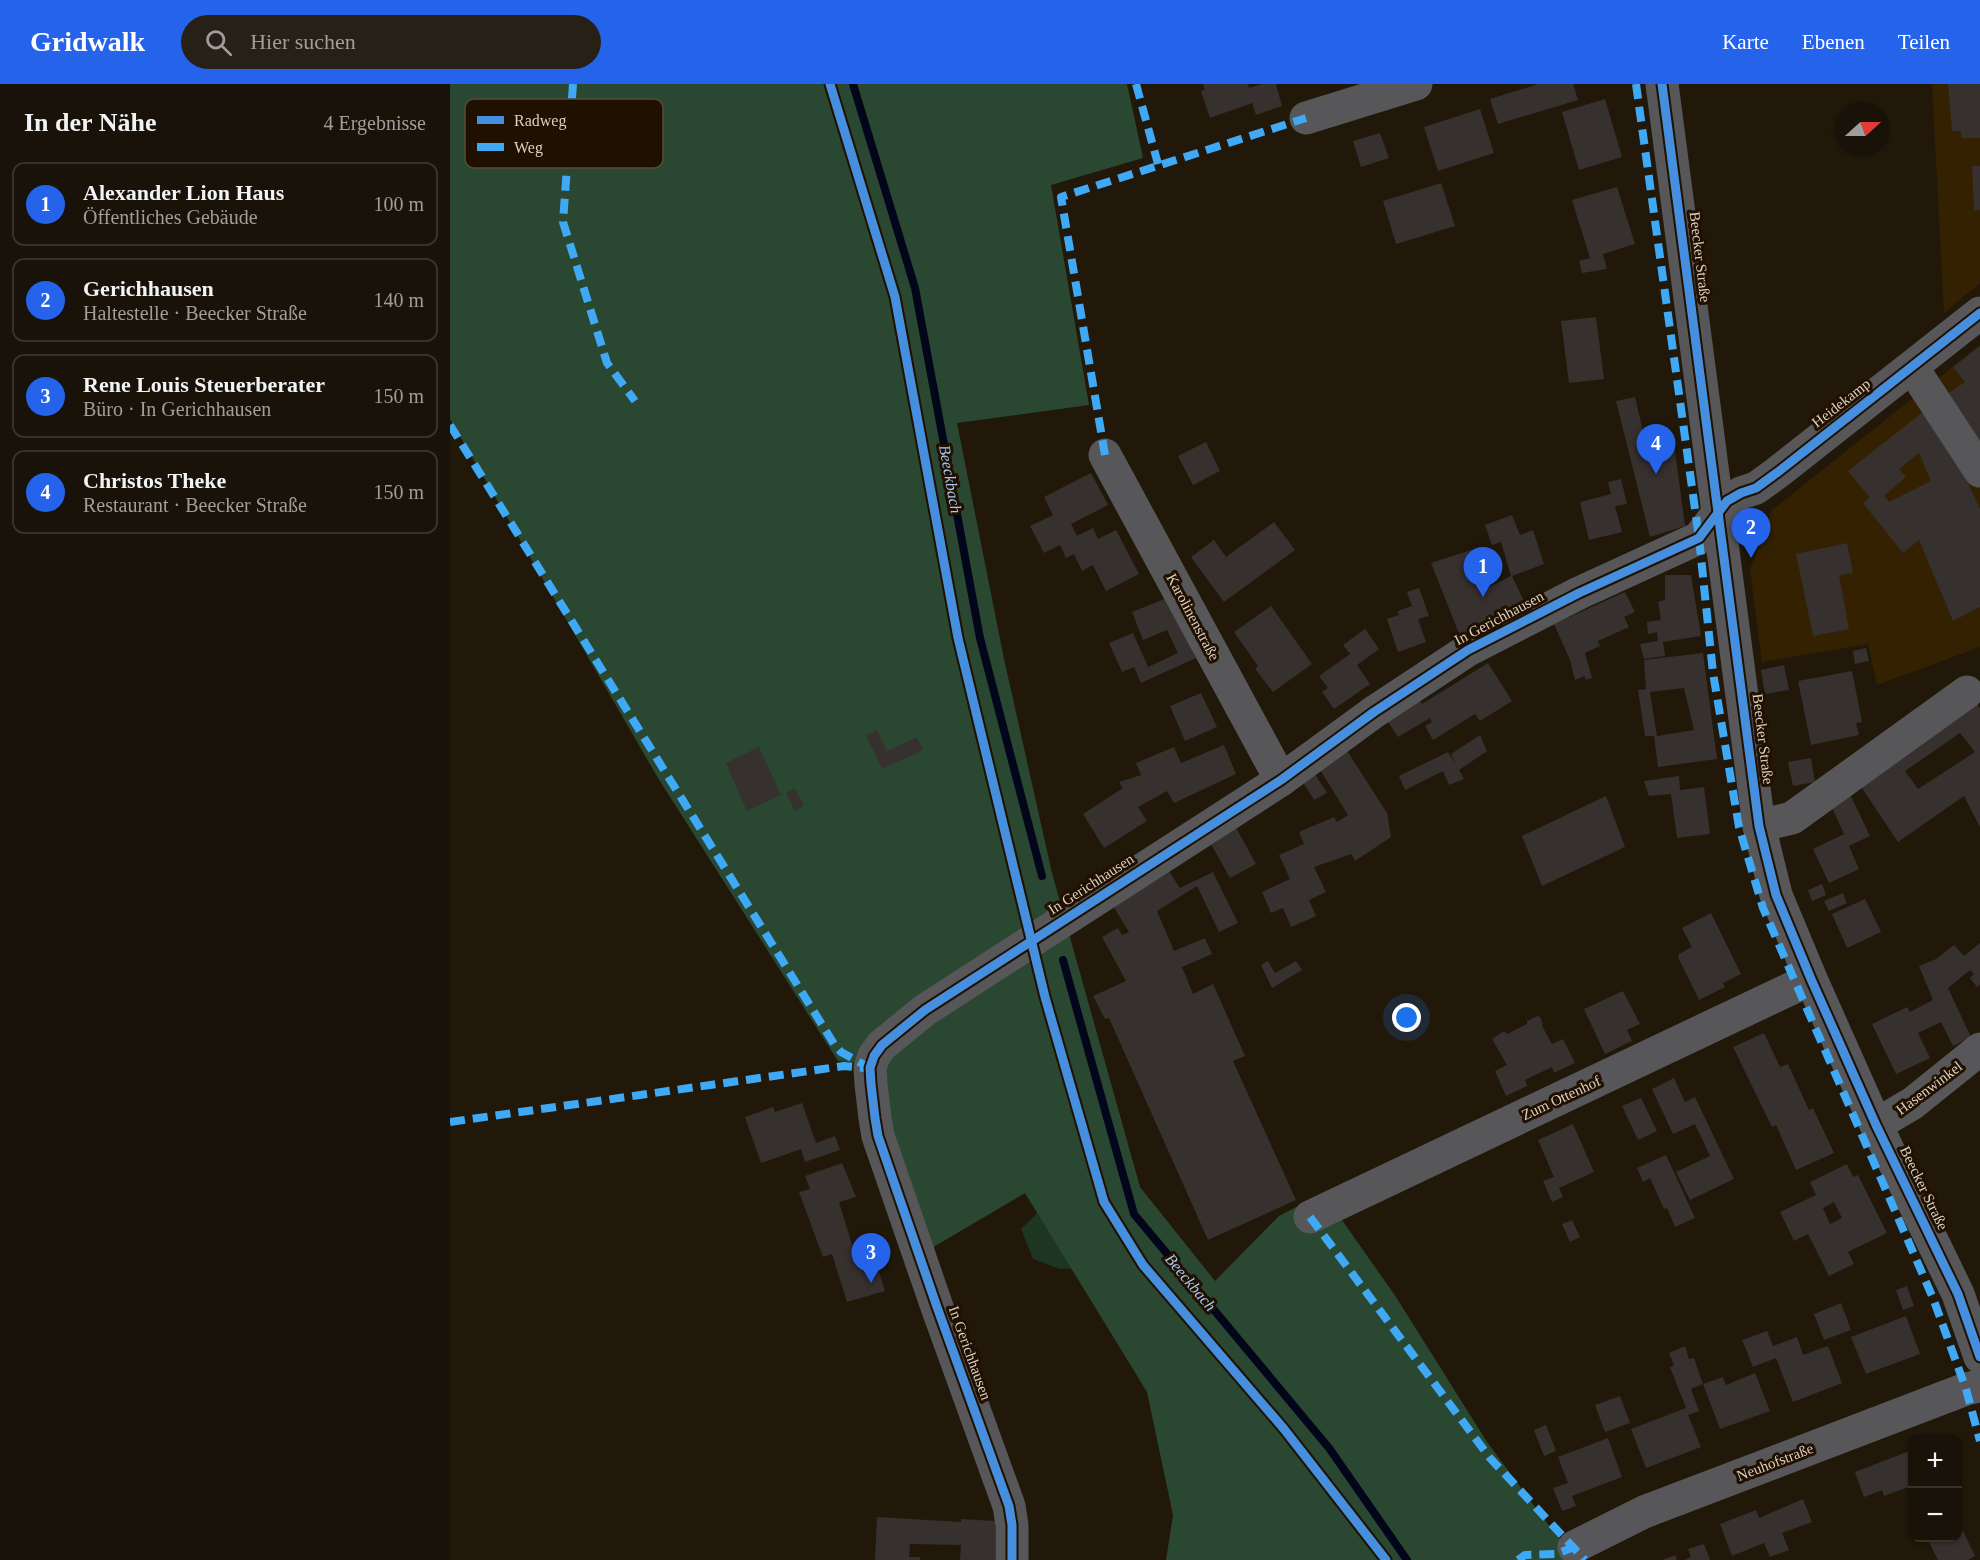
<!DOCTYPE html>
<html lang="de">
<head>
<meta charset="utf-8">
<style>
	body { margin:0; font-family:"Times New Roman",serif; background:#262016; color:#f1f3f6 }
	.controls { position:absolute; right:18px; bottom:18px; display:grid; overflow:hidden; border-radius:12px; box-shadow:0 2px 4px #0004 }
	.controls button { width:54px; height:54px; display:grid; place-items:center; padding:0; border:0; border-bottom:2px solid #373229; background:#191208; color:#f1f3f6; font:30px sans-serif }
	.compass { position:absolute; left:1386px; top:18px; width:54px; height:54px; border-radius:50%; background:#191208; box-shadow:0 2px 4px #0004; rotate:69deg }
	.you { position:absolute; left:957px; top:934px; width:21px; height:21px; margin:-15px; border:4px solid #fff; border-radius:50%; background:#1a73e8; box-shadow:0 0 0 9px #1a73e833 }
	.badge { display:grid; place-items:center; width:39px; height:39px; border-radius:50%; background:#2563eb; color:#fff; font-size:20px; font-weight:700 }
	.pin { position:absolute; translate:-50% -50px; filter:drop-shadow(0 2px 3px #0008) }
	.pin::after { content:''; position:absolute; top:32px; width:21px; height:18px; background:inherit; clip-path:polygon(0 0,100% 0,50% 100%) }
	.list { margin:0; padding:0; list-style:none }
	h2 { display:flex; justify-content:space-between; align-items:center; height:78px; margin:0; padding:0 24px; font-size:26px }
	h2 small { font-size:20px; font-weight:400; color:#9f9e9c }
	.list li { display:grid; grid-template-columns:39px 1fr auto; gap:18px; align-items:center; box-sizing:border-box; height:84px; margin:0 12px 12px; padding:0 12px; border:2px solid #373229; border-radius:12px }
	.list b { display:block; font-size:22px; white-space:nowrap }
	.list p { margin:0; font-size:20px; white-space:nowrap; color:#9f9e9c }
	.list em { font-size:20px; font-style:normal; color:#9f9e9c }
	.icon { flex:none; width:33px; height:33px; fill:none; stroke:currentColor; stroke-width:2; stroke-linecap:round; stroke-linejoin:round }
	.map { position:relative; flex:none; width:1530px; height:1476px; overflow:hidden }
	header { display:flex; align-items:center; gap:36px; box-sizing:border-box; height:84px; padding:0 30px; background:#2563eb; color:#fff }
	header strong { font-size:28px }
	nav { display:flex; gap:33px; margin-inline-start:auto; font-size:21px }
	.search { width:420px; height:54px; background:#262016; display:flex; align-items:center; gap:15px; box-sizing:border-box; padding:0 21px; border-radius:33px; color:#9f9e9c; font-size:22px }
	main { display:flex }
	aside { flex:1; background:#191208 }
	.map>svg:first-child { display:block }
</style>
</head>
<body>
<header>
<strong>Gridwalk</strong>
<div class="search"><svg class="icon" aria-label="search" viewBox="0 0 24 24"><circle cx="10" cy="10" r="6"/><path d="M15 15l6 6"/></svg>Hier suchen</div>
<nav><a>Karte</a><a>Ebenen</a><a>Teilen</a></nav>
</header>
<main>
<aside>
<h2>In der Nähe<small>4 Ergebnisse</small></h2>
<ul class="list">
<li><span class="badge">1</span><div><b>Alexander Lion Haus</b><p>Öffentliches Gebäude</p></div><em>100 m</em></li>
<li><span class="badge">2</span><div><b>Gerichhausen</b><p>Haltestelle · Beecker Straße</p></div><em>140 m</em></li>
<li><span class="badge">3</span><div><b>Rene Louis Steuerberater</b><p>Büro · In Gerichhausen</p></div><em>150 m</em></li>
<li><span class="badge">4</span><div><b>Christos Theke</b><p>Restaurant · Beecker Straße</p></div><em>150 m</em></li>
</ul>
</aside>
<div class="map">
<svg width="1530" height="1476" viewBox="0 0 1530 1476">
	<rect width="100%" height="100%" fill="#21180a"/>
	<g fill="#342101">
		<path d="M1482,0H1530V199L1494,229Z"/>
		<path d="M1530,261V563L1427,601L1418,560L1312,578L1300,485L1322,426Z"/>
	</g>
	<path fill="#1d3521" d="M602,1115L630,1184L610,1185L583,1175L571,1145Z"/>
	<path fill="#2a4831" d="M0,0H677L693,74L601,101L639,321L507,339L554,575L602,789L690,1103L765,1197L829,1132L873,1109L946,1213L1037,1358L1100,1443L1128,1476H716L723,1431L697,1308L575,1109L480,1165L433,1035L434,982L388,977L377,960L208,694L0,335Z"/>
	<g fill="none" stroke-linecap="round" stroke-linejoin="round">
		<g stroke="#03061a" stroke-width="8">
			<path d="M403,0L465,204L530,554L592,792"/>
			<path d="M613,876L684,1130L879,1364L957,1476"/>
		</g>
	</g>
	<g fill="#36302f" fill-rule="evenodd">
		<path d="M753,0H798L799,4L812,0H826L832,22L806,31L802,19L760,34L751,7L755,6Z"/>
		<path d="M1088,0H1123L1128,16L1048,40L1040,15Z"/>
		<path d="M1498,0H1530V54H1511V47H1502Z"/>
		<path d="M1155,15L1172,73L1129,86L1112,28Z"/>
		<path d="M1030,25L1044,69L988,87L974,43Z"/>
		<path d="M930,49L939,74L911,83L903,57Z"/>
		<path d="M1522,82H1530V126L1524,127Z"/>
		<path d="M991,99L1005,142L946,160L933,117Z"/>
		<path d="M1167,103L1185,160L1153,170L1157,185L1132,189L1129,177L1140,174L1122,116Z"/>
		<path d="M1146,233L1154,295L1119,299L1111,237Z"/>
		<path d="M1530,262V368L1494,312L1515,298L1503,283Z"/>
		<path d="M1185,313L1195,356L1223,352L1235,442L1200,453L1166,317Z"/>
		<path d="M1482,321L1530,425V523L1503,537L1469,456L1453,469L1413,419L1420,414L1398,387ZM1469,369L1481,397L1439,418L1434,412L1456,393L1449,385Z"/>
		<path d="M756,358L770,387L743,401L728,372Z"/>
		<path d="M641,389L658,421L621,440L627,452L643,444L648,455L666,446L689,490L656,507L643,481L632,487L624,470L616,474L610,461L594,469L580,442L603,431L594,413Z"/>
		<path d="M1171,395L1177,420L1165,422L1172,448L1139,456L1130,418L1161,410L1158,398Z"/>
		<path d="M1062,431L1070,451L1083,446L1094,480L1062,492L1076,521L1010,552L981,479L1021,466L1037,504L1061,492L1051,458L1042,461L1035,441Z"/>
		<path d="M824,438L845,466L774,518L741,473L764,456L776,473Z"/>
		<path d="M1397,459L1403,489L1389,491L1399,545L1363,552L1346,470Z"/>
		<path d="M1215,491H1241L1251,552L1213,558L1215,572L1194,575L1190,560L1208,557L1207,548L1198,550L1197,538L1211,536L1208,518L1215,516Z"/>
		<path d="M969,504L979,532L968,535L976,558L948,568L937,535L949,531L948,527L962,522L957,508Z"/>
		<path d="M1175,508L1185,528L1174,533L1179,543L1148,557L1150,562L1135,569L1142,594L1136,596L1134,592L1125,596L1120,576L1104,540Z"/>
		<path d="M717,514L746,574L691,599L684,583L672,588L659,559L683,549L698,583L728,569L717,546L693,556L682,528Z"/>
		<path d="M821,522L862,580L823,608L805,585L808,582L784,548Z"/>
		<path d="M915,545L929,565L907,581L920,600L884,625L872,608L878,604L869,592L900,570L893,561Z"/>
		<path d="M1416,564L1419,577L1405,580L1403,567Z"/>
		<path d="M1253,569L1267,675L1208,683L1204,652H1195L1188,606L1196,605L1194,576ZM1234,604L1244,646L1207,652L1200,608Z"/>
		<path d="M1038,579L1062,617L1030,637L1025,630L983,656L975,642L982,638L980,634L948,653L934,632L967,612L972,620Z"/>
		<path d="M1334,581L1339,606L1315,610L1311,586Z"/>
		<path d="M1402,587L1412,638L1406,639L1409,651L1361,661L1348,597Z"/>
		<path d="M751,609L767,643L735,657L720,622Z"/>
		<path d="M1523,615L1530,624V743L1514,712L1448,758L1408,698ZM1510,649L1525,668L1468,705L1455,687Z"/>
		<path d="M427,646L437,667L467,653L473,666L432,685L416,651Z"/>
		<path d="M1030,651L1037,667L1009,686L1014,695L999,701L993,687L955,706L949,692L998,668L1006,680L1001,670Z"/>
		<path d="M774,661L786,690L724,719L717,707L688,723L697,737L654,764L633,730L673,704L669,698L691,691L686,679L724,663L731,679Z"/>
		<path d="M309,663L331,711L297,727L276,679Z"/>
		<path d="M896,665L937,729L941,753L905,777L901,770L864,783L876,808L859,816L866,832L841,843L833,824L821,829L812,808L840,795L829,771L854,760L849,748L884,733L887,738L898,731L869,684Z"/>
		<path d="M1361,674L1365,698L1343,702L1338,678Z"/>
		<path d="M863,687L877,709L864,716L851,695Z"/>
		<path d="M1229,692L1230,706L1254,703L1260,750L1227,754L1221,710L1199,712L1194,697Z"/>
		<path d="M345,704L354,722L345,727L336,709Z"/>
		<path d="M1400,710L1420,752L1399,762L1409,785L1379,799L1363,765L1394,750L1380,719Z"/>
		<path d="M1156,712L1175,763L1092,802L1072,752Z"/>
		<path d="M784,740L806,780L780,794L758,755Z"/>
		<path d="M715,781L730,804L763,788L788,839L769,848L747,802L707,827L724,867L755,854L762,870L732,883L743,910L763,900L795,972L783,977L846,1116L758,1156L659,934L655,935L643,912L676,897L652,853L668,844L672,851L679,848L660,817Z"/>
		<path d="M1372,800L1376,811L1362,817L1358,806Z"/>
		<path d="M1393,809L1397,819L1379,827L1374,817Z"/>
		<path d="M1415,815L1431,848L1397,864L1382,830Z"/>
		<path d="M1261,829L1291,890L1273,899L1275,903L1249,916L1228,873L1229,870L1242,863L1232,844Z"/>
		<path d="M1530,859V901L1527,903L1520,894L1524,890L1520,886L1498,904L1521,953L1503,962L1491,938L1468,949L1480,974L1446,990L1422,940L1457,923L1460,928L1483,916L1469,882L1486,875L1504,861L1514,872Z"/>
		<path d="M818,877L825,889L846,877L852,886L822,904L811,881Z"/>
		<path d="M1173,907L1190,940L1177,946L1182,957L1155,970L1134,925Z"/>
		<path d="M1088,932L1090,933L1093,940L1092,942L1102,960L1113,955L1125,979L1104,989L1102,983L1075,996L1077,1002L1056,1012L1045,987L1057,981L1042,955L1054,947L1057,950L1077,940V937Z"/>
		<path d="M1314,949L1330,983L1338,980L1359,1026L1363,1024L1384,1069L1346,1086L1326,1041L1322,1043L1283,963Z"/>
		<path d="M1224,994L1235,1018L1245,1013L1284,1095L1240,1116L1226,1088L1260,1072L1245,1040L1223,1050L1202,1005Z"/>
		<path d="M1191,1014L1207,1047L1188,1056L1172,1022Z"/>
		<path d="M352,1019L366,1059L385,1052L390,1066L355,1078L351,1065L311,1079L295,1033L323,1023L325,1028Z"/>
		<path d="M1123,1040L1144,1088L1109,1104L1113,1113L1102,1118L1093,1097L1104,1093L1088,1056Z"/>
		<path d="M1216,1071L1245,1134L1225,1143L1217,1124L1214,1125L1200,1094L1193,1098L1187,1084Z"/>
		<path d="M392,1079L406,1113L389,1118L403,1164L420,1159L435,1207L397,1218L382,1170L373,1173L349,1108L360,1105L355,1092Z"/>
		<path d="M1397,1080L1403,1093L1408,1091L1437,1149L1398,1168L1404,1180L1379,1192L1358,1150L1344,1157L1330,1128L1366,1111L1360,1098ZM1384,1118L1392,1134L1380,1140L1373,1124Z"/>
		<path d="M1122,1136L1130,1153L1120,1158L1112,1140Z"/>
		<path d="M1457,1202L1464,1222L1453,1226L1446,1206Z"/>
		<path d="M1391,1219L1401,1246L1374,1256L1364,1230Z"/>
		<path d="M1456,1232L1470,1270L1416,1290L1401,1253Z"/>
		<path d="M1317,1247L1323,1262L1347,1253L1353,1271L1378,1262L1392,1299L1343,1318L1326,1274L1303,1283L1292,1256Z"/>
		<path d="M1235,1262L1239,1275L1244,1274L1253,1300L1241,1305L1249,1327L1238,1331L1251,1363L1196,1384L1181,1345L1236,1324L1220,1283L1224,1281L1219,1269Z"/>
		<path d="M1305,1289L1320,1327L1270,1345L1253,1300L1273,1293L1276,1301Z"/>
		<path d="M1170,1312L1180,1339L1155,1348L1145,1321Z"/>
		<path d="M1096,1341L1106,1367L1094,1372L1084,1346Z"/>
		<path d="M1158,1354L1172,1393L1122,1412L1126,1422L1112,1427L1103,1404L1118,1399L1108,1373Z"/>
		<path d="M1462,1366V1410L1459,1403L1434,1412L1432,1406L1414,1413L1405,1388Z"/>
		<path d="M1353,1415L1362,1438L1332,1449L1339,1466L1320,1473L1314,1459L1282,1472L1270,1440L1306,1426L1309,1434Z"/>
		<path d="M427,1433L511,1438V1435L545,1437V1476H510L511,1461L460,1460L459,1473H469L471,1476H425Z"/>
		<path d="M1511,1443L1525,1472L1518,1476H1488L1479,1458L1488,1454H1508V1444Z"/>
		<path d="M1254,1460L1260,1476H1234L1241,1473L1238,1465Z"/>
		<path d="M1225,1471L1227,1476H1212Z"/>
	</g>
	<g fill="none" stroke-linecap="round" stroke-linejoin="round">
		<g stroke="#575658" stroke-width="33">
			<path d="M1212,0L1309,742L1326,811L1361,895L1426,1041L1508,1210L1530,1273"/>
			<path d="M856,34L966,0"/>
			<path d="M1462,283L1530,387"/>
			<path d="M655,371L831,696"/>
			<path d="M1309,742L1342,734L1517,608"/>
			<path d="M1426,1041L1463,1019L1530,965"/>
			<path d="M860,1133L1361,895"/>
			<path d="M1124,1463L1194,1428L1516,1305L1530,1302"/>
			<path d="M562,1476V1441L559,1422L487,1223L428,1052L425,1034L421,1000L420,984L424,972L432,961L475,926L831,696L924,628L1018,566L1129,509L1249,454L1277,417L1291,409L1306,404L1328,388L1530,229"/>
		</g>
		<g stroke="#3fa9f5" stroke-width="8" stroke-dasharray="15 8" stroke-linecap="butt">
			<path d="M123,0L113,138L157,279L185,317"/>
			<path d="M686,0L708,80"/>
			<path d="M1186,0L1249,454L1263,589L1289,743L1313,824L1483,1214L1516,1305L1530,1357"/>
			<path d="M0,341L384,960L391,968L420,984"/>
			<path d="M655,371L611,113L856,34"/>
			<path d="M0,1038L366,986L394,982L416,984"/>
			<path d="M860,1133L1040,1374L1135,1476"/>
			<path d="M1068,1476L1075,1471L1106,1470L1124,1463"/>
		</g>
		<defs>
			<g id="cycleway">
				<path d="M380,0L445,213L508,554L595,913L654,1118L693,1181L834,1345L936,1476"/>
				<path d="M1212,0L1309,742L1326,811L1361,895L1426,1041L1508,1210L1530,1273"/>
				<path d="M562,1476V1441L559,1422L487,1223L428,1052L425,1034L421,1000L420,984L424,972L432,961L475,926L831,696L924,628L1018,566L1129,509L1249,454L1277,417L1291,409L1306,404L1328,388L1530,229"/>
			</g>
		</defs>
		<use href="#cycleway" stroke="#201000" stroke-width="13"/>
		<use href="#cycleway" stroke="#468fdf" stroke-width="9"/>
	</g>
	<g text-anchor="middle" stroke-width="6" stroke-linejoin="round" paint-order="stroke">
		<g font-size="15" fill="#dbd0c1" stroke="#201000">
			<text transform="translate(1250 173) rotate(83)" y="5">Beecker Straße</text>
			<text transform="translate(1391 319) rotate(-38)" y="5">Heidekamp</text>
			<text transform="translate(743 533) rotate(62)" y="5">Karolinenstraße</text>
			<text transform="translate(1049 534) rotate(-28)" y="5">In Gerichhausen</text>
			<text transform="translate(1313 655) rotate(83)" y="5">Beecker Straße</text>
			<text transform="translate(641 800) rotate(-33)" y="5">In Gerichhausen</text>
			<text transform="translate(1479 1004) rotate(-37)" y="5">Hasenwinkel</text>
			<text transform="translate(1111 1014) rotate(-25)" y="5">Zum Ottenhof</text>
			<text transform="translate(1474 1104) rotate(64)" y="5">Beecker Straße</text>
			<text transform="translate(520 1269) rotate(70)" y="5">In Gerichhausen</text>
			<text transform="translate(1325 1378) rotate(-21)" y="5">Neuhofstraße</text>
		</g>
		<g font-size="16" font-style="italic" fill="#a5c9f4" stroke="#201000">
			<text transform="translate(501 395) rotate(80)" y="6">Beeckbach</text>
			<text transform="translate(741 1198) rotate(50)" y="6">Beeckbach</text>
		</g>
	</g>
	<rect x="15" y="15" width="198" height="69" rx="9" fill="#201000" stroke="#584a3a" stroke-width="1.5"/>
	<rect x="27" y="32" width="27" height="8" fill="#468fdf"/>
	<rect x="27" y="59" width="27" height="8" fill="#3fa9f5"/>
	<g font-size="16" fill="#dbd0c1">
		<text x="64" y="42">Radweg</text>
		<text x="64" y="69">Weg</text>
	</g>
</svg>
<div class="controls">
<button>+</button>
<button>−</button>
</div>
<svg class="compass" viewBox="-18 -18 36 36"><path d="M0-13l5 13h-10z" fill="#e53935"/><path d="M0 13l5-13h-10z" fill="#9f9e9c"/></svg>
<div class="you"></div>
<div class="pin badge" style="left:1033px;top:513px">1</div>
<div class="pin badge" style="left:1301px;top:474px">2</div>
<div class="pin badge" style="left:421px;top:1199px">3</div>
<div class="pin badge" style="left:1206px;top:390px">4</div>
</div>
</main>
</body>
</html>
